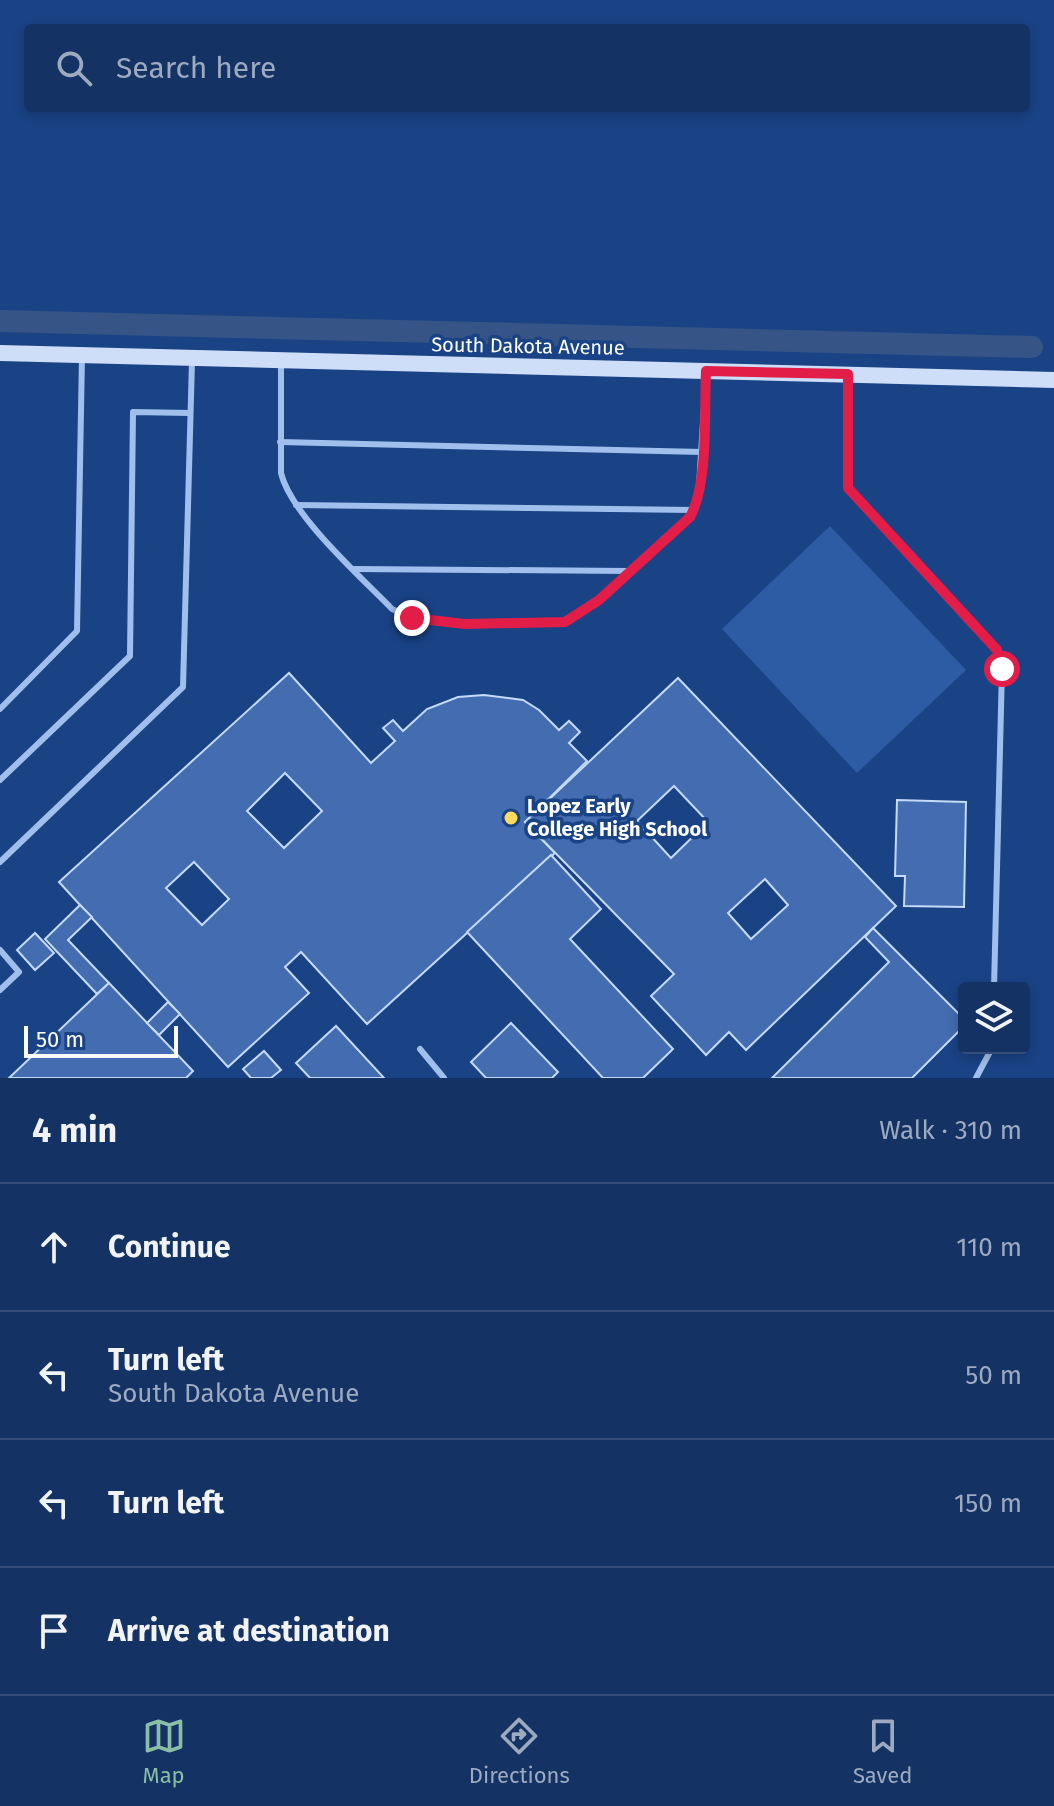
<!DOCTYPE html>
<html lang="en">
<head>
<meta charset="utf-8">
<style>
	body { margin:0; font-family:"Fira Sans",sans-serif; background:#213e6d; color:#f1f3f6 }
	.controls { position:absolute; right:24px; bottom:24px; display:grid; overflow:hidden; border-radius:8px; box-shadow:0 4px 12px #0003 }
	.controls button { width:72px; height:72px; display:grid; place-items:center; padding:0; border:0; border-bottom:2px solid #334d78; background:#143264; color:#f1f3f6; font:40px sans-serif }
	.scale { position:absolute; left:24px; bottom:20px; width:154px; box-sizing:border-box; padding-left:8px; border:4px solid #fff; border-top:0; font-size:22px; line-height:28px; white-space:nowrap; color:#fff; -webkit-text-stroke:6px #1a4386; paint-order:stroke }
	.stop { position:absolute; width:24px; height:24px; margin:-18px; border:6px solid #e11d48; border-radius:50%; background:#fff }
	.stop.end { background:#e11d48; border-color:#fff; box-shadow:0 2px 8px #0008 }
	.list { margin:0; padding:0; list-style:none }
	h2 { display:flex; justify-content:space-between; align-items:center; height:104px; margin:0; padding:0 32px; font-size:34px }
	h2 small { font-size:26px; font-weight:400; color:#9daabf }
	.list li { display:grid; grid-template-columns:52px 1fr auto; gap:24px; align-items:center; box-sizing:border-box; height:128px; padding:0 32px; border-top:2px solid #334d78 }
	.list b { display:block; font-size:30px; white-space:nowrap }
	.list p { margin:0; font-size:26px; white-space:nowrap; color:#9daabf }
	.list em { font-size:26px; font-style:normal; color:#9daabf }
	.icon { flex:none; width:44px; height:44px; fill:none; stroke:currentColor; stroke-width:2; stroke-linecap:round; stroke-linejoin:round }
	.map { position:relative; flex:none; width:1054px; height:1078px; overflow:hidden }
	.search { position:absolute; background:#143264; box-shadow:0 4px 12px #0003; left:24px; right:24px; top:24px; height:88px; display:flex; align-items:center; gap:20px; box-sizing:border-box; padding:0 28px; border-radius:8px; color:#9daabf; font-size:30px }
	.sheet { height:616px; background:#143264 }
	nav { display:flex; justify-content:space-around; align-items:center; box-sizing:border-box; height:112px; border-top:2px solid #334d78; background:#143264; font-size:22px; color:#9daabf }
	nav a { display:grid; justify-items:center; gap:4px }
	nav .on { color:#8abfa5 }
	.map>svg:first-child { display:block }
</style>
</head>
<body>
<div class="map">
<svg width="1054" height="1078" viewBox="0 0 1054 1078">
	<rect width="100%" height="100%" fill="#1a4386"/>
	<path fill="#2d5ca4" d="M830,526L966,670L857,773L722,629Z"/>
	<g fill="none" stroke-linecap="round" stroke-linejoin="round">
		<path stroke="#365586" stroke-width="22" d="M0,321L1032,347"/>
	</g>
	<g fill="#436db0" stroke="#c6daf9" stroke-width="2" fill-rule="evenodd">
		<path d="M289,673L371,763L395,741L383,728L393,720L403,731L427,709L458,697L484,695L523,700L539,710L559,730L569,721L580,732L569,743L587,761L525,822L555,853L367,1024L301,952L285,967L309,993L228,1067L59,882ZM285,773L322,811L284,848L247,811ZM194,862L229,899L202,925L166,888Z"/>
		<path d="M678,678L896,906L746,1050L729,1032L706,1055L651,996L674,974L525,822ZM674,786L708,822L671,858L637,821ZM765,879L788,905L751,939L728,913Z"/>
		<path d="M897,800L966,802L964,907L904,906L905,876H895Z"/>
		<path d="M551,855L601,909L570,939L673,1049L643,1078H603L467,932Z"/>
		<path d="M80,905L92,917L68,940L109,983L97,994L45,939Z"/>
		<path d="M873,928L964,1019V1026L912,1078H772L889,962L865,937Z"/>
		<path d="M35,933L54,953L35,970L17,950Z"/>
		<path d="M109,983L193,1071L186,1078H9Z"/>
		<path d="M168,1002L180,1014L159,1035L147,1023Z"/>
		<path d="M511,1023L558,1072L552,1078H486L471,1062Z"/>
		<path d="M336,1026L384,1078H310L296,1063Z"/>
		<path d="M264,1051L281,1070L271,1078H251L243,1069Z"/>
	</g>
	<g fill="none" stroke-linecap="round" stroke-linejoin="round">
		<g stroke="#a1bfec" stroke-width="6">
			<path d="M281,362V473C291,515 361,577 392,609L412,618L465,624L565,622L599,600L679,529L698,502L706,374"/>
			<path d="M848,378V488L997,650L1002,669L994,988"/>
			<path d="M280,442L702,452"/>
			<path d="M296,505L694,510"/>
			<path d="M354,569L630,571"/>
			<path d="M0,709L77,631L82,356"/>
			<path d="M0,780L130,656L133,412L190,413"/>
			<path d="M0,862L183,687L192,361"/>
			<path d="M0,950L19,972L0,990"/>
			<path d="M420,1049L444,1078"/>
			<path d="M976,1078L992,1048"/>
		</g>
		<path stroke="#cedef9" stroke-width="16" d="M0,353L1054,380"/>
	</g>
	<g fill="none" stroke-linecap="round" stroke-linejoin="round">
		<path stroke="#e11d48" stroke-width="10" d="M412,618L465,624L565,622L599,600L690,517C709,483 704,411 706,371L848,374V488L997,650L1002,669"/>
	</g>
	<circle fill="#fed95d" stroke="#1a4386" stroke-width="3" cx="511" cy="818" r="8"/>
	<g text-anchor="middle" stroke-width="7" stroke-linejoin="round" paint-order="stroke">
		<g font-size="20" fill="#fff" stroke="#1a4386">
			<text transform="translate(528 346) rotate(1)" y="7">South Dakota Avenue</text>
		</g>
		<g font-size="20" font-weight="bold" fill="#fff" stroke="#1a4386" text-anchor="start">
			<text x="527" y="813">Lopez Early<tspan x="527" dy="23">College High School</tspan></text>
		</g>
	</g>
</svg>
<div class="controls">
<button><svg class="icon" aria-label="layers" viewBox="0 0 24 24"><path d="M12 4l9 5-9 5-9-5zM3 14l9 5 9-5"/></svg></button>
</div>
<div class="scale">50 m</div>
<div class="stop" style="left:1002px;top:669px"></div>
<div class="stop end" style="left:412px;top:618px"></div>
<div class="search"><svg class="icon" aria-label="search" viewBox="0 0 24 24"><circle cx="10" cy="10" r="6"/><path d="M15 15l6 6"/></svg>Search here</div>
</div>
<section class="sheet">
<h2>4 min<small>Walk · 310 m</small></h2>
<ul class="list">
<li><svg class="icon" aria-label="ahead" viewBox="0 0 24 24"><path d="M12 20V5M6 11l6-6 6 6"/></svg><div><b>Continue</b></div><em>110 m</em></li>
<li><svg class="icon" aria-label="left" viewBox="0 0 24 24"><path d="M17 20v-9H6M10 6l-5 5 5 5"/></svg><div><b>Turn left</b><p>South Dakota Avenue</p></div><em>50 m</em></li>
<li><svg class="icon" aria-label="left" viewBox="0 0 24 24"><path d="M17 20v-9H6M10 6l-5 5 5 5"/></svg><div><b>Turn left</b></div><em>150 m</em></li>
<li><svg class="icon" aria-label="arrive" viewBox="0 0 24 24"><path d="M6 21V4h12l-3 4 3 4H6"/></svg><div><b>Arrive at destination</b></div></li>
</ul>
</section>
<nav>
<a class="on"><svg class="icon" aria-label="map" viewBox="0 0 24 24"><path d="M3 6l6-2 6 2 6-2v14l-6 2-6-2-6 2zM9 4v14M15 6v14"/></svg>Map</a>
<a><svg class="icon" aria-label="directions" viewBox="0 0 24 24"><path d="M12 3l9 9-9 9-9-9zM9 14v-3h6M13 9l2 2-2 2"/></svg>Directions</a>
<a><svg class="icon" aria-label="saved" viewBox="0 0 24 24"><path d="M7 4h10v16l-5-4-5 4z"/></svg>Saved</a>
</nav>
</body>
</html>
